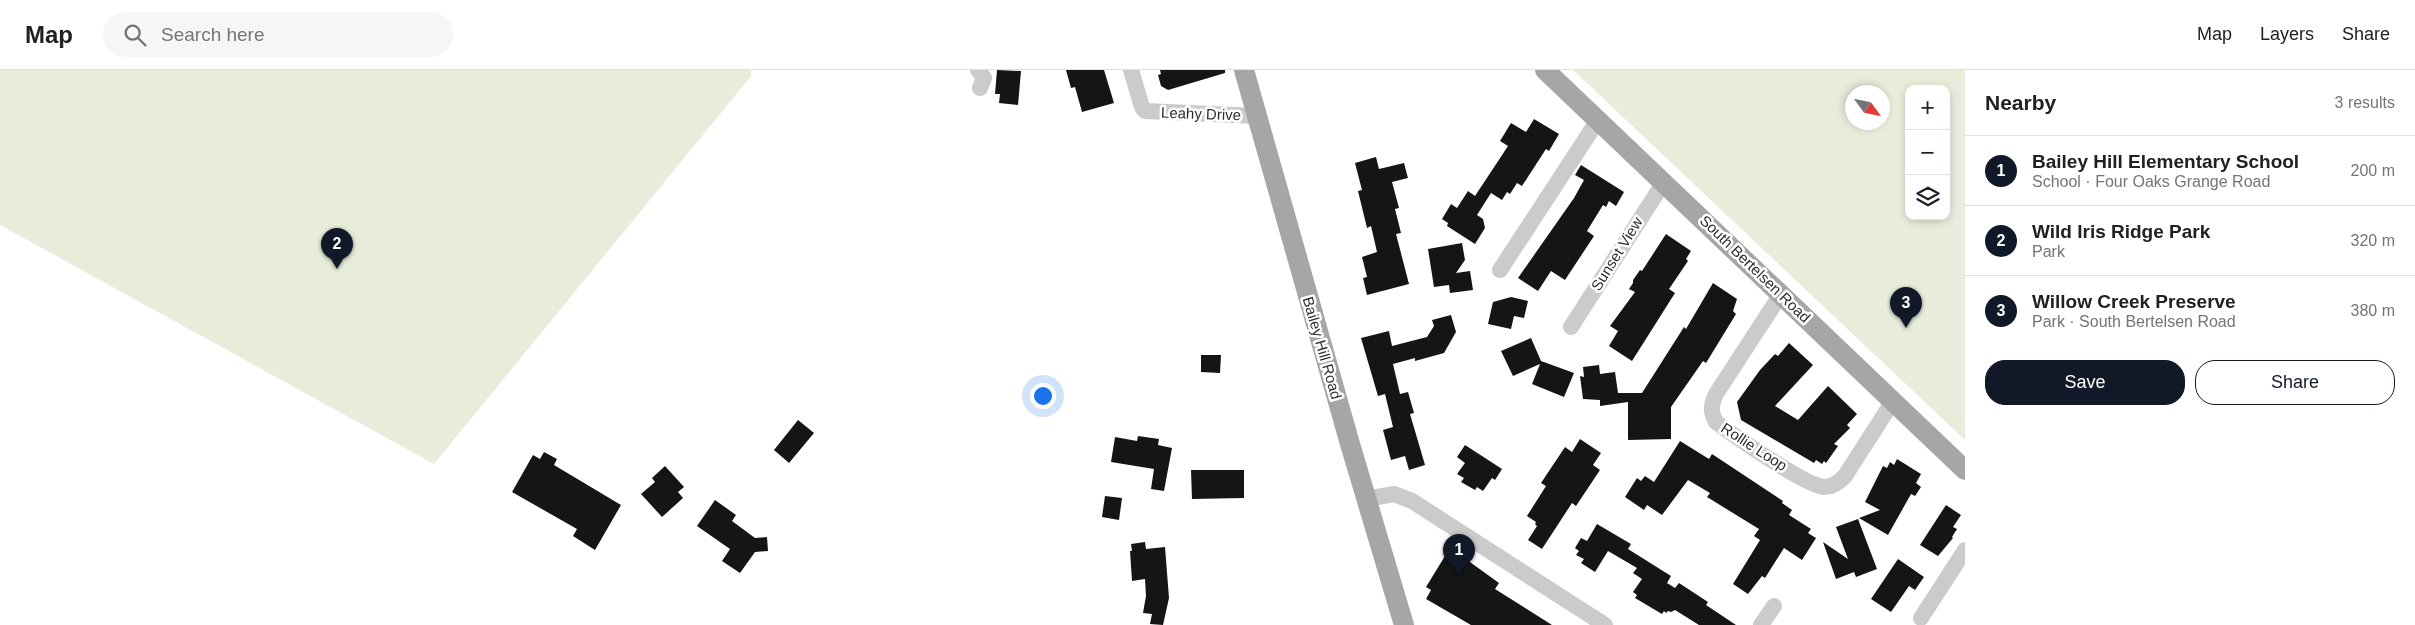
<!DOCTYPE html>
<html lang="en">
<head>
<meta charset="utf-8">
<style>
	body { margin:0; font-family:Arial,sans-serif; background:#f6f6f6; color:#202124 }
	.controls { position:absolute; right:15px; top:15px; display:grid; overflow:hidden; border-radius:10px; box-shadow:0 2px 8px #0003 }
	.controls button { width:45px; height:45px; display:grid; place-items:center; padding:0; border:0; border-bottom:1px solid #e0e0e0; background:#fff; color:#202124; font:25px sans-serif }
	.compass { position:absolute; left:1845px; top:15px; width:45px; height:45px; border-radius:50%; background:#fff; box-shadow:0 2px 8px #0003; rotate:123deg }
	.you { position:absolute; left:1042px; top:325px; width:18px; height:18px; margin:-12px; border:4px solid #fff; border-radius:50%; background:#1a73e8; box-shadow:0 0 0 8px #1a73e833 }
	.badge { display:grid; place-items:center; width:32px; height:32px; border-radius:50%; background:#111827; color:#fff; font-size:16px; font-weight:700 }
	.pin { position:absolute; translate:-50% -41px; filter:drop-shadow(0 1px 2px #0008) }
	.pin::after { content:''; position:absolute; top:26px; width:18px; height:15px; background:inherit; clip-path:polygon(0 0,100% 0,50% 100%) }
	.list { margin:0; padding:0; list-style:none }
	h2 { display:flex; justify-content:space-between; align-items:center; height:65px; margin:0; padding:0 20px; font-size:21px }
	h2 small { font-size:16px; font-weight:400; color:#757577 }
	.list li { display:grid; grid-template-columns:32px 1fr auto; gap:15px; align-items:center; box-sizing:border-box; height:70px; padding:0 20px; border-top:1px solid #e0e0e0 }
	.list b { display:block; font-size:19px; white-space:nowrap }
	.list p { margin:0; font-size:16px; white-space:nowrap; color:#757577 }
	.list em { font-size:16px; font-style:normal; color:#757577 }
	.actions { display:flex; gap:10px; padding:15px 20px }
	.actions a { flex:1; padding:11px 0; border:1px solid #111827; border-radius:20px; text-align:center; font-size:18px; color:#111827 }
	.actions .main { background:#111827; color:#fff }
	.icon { flex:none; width:28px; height:28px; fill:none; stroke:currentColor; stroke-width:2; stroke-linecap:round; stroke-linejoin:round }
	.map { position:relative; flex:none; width:1965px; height:555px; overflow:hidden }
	header { display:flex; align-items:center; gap:30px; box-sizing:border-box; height:70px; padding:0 25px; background:#fff; border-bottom:1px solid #e0e0e0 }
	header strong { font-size:24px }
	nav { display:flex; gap:28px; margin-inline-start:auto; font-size:18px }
	.search { width:350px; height:45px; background:#f6f6f6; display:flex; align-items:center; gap:12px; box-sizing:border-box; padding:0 18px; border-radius:28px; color:#757577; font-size:19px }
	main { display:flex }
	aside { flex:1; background:#fff }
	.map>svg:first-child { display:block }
</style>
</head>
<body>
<header>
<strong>Map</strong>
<div class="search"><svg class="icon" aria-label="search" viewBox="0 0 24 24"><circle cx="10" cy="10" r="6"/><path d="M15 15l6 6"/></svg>Search here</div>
<nav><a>Map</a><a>Layers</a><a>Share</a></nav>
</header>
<main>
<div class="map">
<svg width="1965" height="555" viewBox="0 0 1965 555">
	<rect width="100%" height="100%" fill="#fff"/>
	<g fill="#e8eddb" fill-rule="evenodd">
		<path d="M0,0H751V6L434,394L0,155Z"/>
		<path d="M1573,0H1965V370ZM1909,19H1946V146H1909ZM1852,22H1882V52H1852Z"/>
	</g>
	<g fill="#151515">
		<path d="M997,0L1021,1L1018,35L999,33L1000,24H995Z"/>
		<path d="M1066,0H1104L1114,33L1082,42L1075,17L1071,18Z"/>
		<path d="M1160,0H1225V3L1168,20L1161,16L1158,5L1161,4Z"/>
		<path d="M1534,49L1559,64L1549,81L1546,79L1522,116L1517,113L1510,124L1507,122L1502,130L1491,123L1477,145L1483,149L1485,158L1475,174L1447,156L1448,153L1442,149L1451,134L1457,138L1468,121L1475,126L1508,76L1500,71L1511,53L1526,62Z"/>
		<path d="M1376,87L1379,99L1404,93L1408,108L1392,112L1399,138L1395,139L1401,163L1396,164L1409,214L1367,225L1363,208L1367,207L1362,187L1377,182L1371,156L1367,158L1358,121L1362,120L1355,93Z"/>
		<path d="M1581,95L1624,122L1616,136L1609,131L1606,137L1603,135L1587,161L1594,166L1565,210L1551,201L1538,221L1518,208L1574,128L1584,110L1575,105Z"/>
		<path d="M1666,164L1691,181L1686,189L1688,191L1669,219L1675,223L1632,291L1609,276L1618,261L1610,256L1635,222L1629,219L1633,213V210L1640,200L1642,201Z"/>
		<path d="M1462,173L1465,190L1456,203L1470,201L1473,220L1450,223L1449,215L1434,217L1428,179Z"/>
		<path d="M1713,213L1737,229L1733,241L1736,244L1706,293L1703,291L1671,337V369L1628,370V332L1600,336V330L1583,329L1580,306L1584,307L1583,297L1599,295L1600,304L1615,302L1618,323H1642L1684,257L1686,259Z"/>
		<path d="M1511,227L1528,231L1524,248L1514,246L1511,259L1488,254L1493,232Z"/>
		<path d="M1451,245L1456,262L1444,283L1415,291V288L1393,294L1400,324L1408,322L1414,343L1410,344L1425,395L1409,400L1405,386L1391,390L1383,360L1393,357L1385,324L1378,326L1361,268L1389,261L1392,276L1427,267L1434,256L1432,250Z"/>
		<path d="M1531,268L1541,291L1574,303L1564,327L1532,314L1540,294L1513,306L1501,281Z"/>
		<path d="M1789,273L1813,295L1775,336L1798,350L1828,316L1857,344L1847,355L1850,358L1834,374L1838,376L1826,393L1824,391L1822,394L1816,390L1814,393L1741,350L1737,332L1760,300L1775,284L1778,286Z"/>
		<path d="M1201,285H1221L1220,303L1201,302Z"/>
		<path d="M798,350L814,363L789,393L774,380Z"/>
		<path d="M1138,366L1159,369L1158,375L1172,378L1164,421L1151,419L1154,399L1111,392L1115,367L1137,371Z"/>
		<path d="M1580,369L1601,383L1593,395L1600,400L1576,436L1572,433L1542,479L1528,470L1537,456L1535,454L1536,452L1527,446L1546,416L1541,413L1565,377L1572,382Z"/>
		<path d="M1680,371L1709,389L1712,384L1783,431L1782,433L1792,440L1789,445L1811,459L1808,463L1816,468L1802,490L1784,478L1765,508L1762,506L1748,524L1733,514L1760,470L1754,466L1759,459L1707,427L1710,423L1688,410L1662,445L1647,435L1644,440L1625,427L1637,408L1641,411L1645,406L1654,412Z"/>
		<path d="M1465,375L1502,399L1495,410L1492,408L1483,421L1477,417L1475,420L1461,412L1464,408L1457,404L1465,393L1457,387Z"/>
		<path d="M544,382L557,389L554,395L621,435L595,480L573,466L577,459L512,422L533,385L540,389Z"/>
		<path d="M1897,389L1921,404L1916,413L1921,417L1915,426L1911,424L1888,465L1859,448L1880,440L1865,432L1883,396L1887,398L1890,392L1894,395Z"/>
		<path d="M665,396L684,417L678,422L683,428L662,447L641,424L655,412L652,408Z"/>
		<path d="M1191,400H1244V428L1192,429Z"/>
		<path d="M1105,426L1122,428L1119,450L1102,447Z"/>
		<path d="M715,430L736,445L732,451L755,468L767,467L768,481L755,482L740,503L722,491L730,479L697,456Z"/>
		<path d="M1946,435L1961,445L1953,457L1957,459L1952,467L1953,468L1938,486L1920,475Z"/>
		<path d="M1858,449L1877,499L1856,507L1854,502L1836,509L1823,472L1848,489L1836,457Z"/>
		<path d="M1597,454L1631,474L1628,479L1671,506L1667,513L1675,518L1679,513L1708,532L1706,535L1736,555H1699L1675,540L1671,542L1668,541L1666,543L1664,541L1662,544L1635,528L1637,525L1633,522L1642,509L1633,503L1637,498L1608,481L1595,502L1581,493L1584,489L1576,485L1579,481L1575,478L1581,468L1587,471Z"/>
		<path d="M1145,472L1146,479L1165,477L1169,528L1163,555L1150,554L1152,544L1143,543L1146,526L1145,509L1132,511L1130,481H1132L1131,474Z"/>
		<path d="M1456,482L1499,513L1495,519L1552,555H1471L1426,529L1431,520L1426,517L1445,486L1450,490Z"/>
		<path d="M1898,489L1924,507L1915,520L1909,516L1891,542L1871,529Z"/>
	</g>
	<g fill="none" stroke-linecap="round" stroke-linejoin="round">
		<g stroke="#cbcbcb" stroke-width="16">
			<path d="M978,0L984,8L980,18"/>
			<path d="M1131,0L1142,37L1145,41L1256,46"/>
			<path d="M1500,200L1598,50"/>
			<path d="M1781,224L1716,324C1711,335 1710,341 1716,352C1733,365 1807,417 1825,417C1833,417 1839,412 1845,406L1893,331"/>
			<path d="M1571,257L1664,112"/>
			<path d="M1366,429L1394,424L1412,431L1605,555"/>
			<path d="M1921,548L1965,480"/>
			<path d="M1761,555L1774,536"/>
		</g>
		<g stroke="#a6a6a6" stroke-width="20">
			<path d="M1244,0L1350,374L1404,555"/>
			<path d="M1545,0L1965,400"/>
		</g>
	</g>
	<g text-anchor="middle" stroke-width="5" stroke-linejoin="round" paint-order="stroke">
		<g font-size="15" fill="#2e2e2e" stroke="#fff">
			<text transform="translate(1201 44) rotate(2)" y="5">Leahy Drive</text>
			<text transform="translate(1617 184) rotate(-58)" y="5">Sunset View</text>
			<text transform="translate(1755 199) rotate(44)" y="5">South Bertelsen Road</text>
			<text transform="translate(1322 278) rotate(74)" y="5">Bailey Hill Road</text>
			<text transform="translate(1754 377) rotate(33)" y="5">Rollie Loop</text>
		</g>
	</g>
</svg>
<div class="controls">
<button>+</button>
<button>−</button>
<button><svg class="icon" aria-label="layers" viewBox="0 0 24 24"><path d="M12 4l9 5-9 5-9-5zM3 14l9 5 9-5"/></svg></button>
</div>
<svg class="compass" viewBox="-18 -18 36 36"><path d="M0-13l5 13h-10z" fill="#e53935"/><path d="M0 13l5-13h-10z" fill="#757577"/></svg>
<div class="you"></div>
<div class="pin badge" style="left:1459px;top:505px">1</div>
<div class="pin badge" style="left:337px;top:199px">2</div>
<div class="pin badge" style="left:1906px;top:258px">3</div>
</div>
<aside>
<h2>Nearby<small>3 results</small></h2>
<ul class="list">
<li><span class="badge">1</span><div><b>Bailey Hill Elementary School</b><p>School · Four Oaks Grange Road</p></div><em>200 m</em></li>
<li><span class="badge">2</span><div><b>Wild Iris Ridge Park</b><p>Park</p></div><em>320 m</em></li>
<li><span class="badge">3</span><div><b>Willow Creek Preserve</b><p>Park · South Bertelsen Road</p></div><em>380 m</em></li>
</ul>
<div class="actions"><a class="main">Save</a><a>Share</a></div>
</aside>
</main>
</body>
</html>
